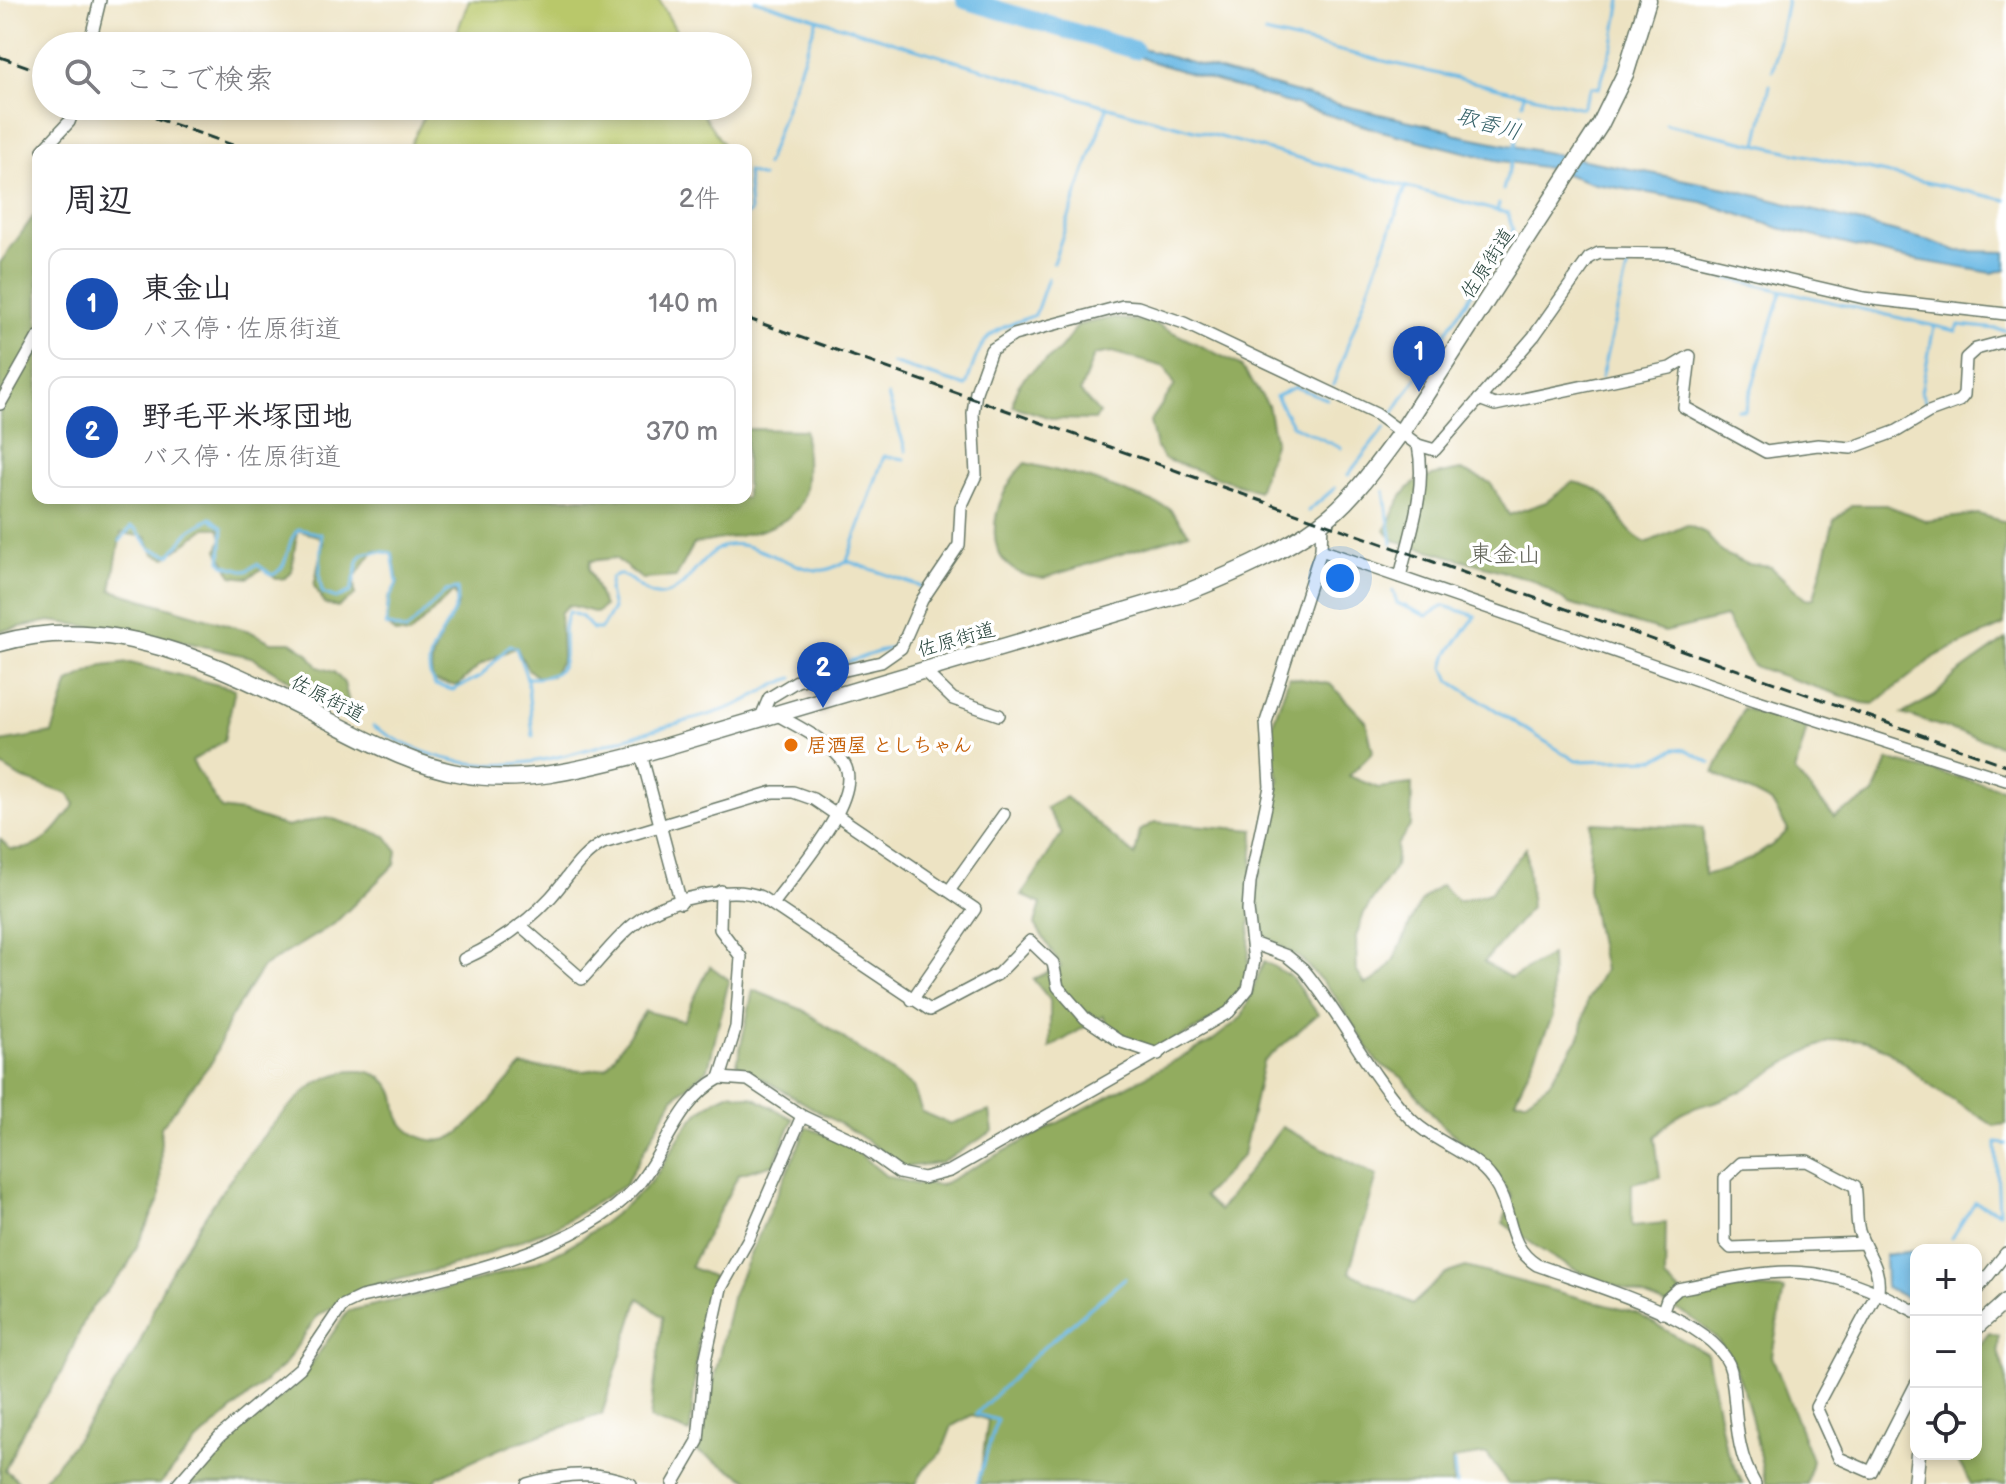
<!DOCTYPE html>
<html lang="ja">
<head>
<meta charset="utf-8">
<style>
	body { margin:0; font-family:"Balsamiq Sans","Klee One",sans-serif; background:#f7f7f7; color:#2b2b33 }
	.controls { position:absolute; right:24px; bottom:24px; display:grid; overflow:hidden; border-radius:16px; box-shadow:0 4px 12px #0003 }
	.controls button { width:72px; height:72px; display:grid; place-items:center; padding:0; border:0; border-bottom:2px solid #e1e1e2; background:#fff; color:#2b2b33; font:40px sans-serif }
	.you { position:absolute; left:1340px; top:578px; width:28px; height:28px; margin:-20px; border:6px solid #fff; border-radius:50%; background:#1a73e8; box-shadow:0 0 0 12px #1a73e833 }
	.badge { display:grid; place-items:center; width:52px; height:52px; border-radius:50%; background:#1a73e8; color:#fff; font-size:26px; font-weight:700 }
	.pin { position:absolute; translate:-50% -66px; filter:drop-shadow(0 2px 4px #0008) }
	.pin::after { content:''; position:absolute; top:42px; width:28px; height:24px; background:inherit; clip-path:polygon(0 0,100% 0,50% 100%) }
	.list { margin:0; padding:0; list-style:none }
	h2 { display:flex; justify-content:space-between; align-items:center; height:104px; margin:0; padding:0 32px; font-size:34px }
	h2 small { font-size:26px; font-weight:400; color:#7c7c81 }
	.list li { display:grid; grid-template-columns:52px 1fr auto; gap:24px; align-items:center; box-sizing:border-box; height:112px; margin:0 16px 16px; padding:0 16px; border:2px solid #e1e1e2; border-radius:16px }
	.list b { display:block; font-size:30px; white-space:nowrap }
	.list p { margin:0; font-size:26px; white-space:nowrap; color:#7c7c81 }
	.list em { font-size:26px; font-style:normal; color:#7c7c81 }
	.icon { flex:none; width:44px; height:44px; fill:none; stroke:currentColor; stroke-width:2; stroke-linecap:round; stroke-linejoin:round }
	.map { position:relative; flex:none; width:2006px; height:1484px; overflow:hidden }
	.search { position:absolute; background:#fff; box-shadow:0 4px 12px #0003; left:32px; top:32px; width:720px; height:88px; display:flex; align-items:center; gap:20px; box-sizing:border-box; padding:0 28px; border-radius:44px; color:#7c7c81; font-size:30px }
	.panel { position:absolute; background:#fff; box-shadow:0 4px 12px #0003; left:32px; top:144px; width:720px; height:360px; border-radius:16px }
	.map>svg:first-child { display:block }
</style>
</head>
<body>
<div class="map">
<svg width="2006" height="1484" viewBox="0 0 2006 1484">
	<rect width="100%" height="100%" fill="#fff"/>
	<filter id="ink" filterUnits="userSpaceOnUse"><feTurbulence type="fractalNoise" baseFrequency=".0125" numOctaves="2"/><feDisplacementMap in="SourceGraphic" scale="16" xChannelSelector="R" yChannelSelector="G"/><feConvolveMatrix kernelMatrix="1 2 1 2 8 2 1 2 1" color-interpolation-filters="sRGB"/></filter>
	<filter id="wash" filterUnits="userSpaceOnUse"><feTurbulence type="fractalNoise" baseFrequency=".006" numOctaves="4" result="noise"/><feDisplacementMap in="SourceGraphic" scale="32" xChannelSelector="R" yChannelSelector="G"/><feGaussianBlur stdDeviation="1.8" result="paint"/><feColorMatrix in="noise" values="0 0 0 0 0 0 0 0 0 0 0 0 0 0 0 0 0 1.4 0 .05"/><feComposite in="paint" operator="in"/></filter>
	<g filter="url(#wash)">
		<rect width="100%" height="100%" fill="#ede3c3"/>
		<g fill="#b9c86b" stroke="#6c8250" stroke-width="2">
			<path d="M469,0H659L679,36V46H452Z"/>
			<path d="M429,106H697L727,150H408Z"/>
		</g>
		<g fill="#92ac5f" stroke="#58744a" stroke-width="2">
			<path d="M38,210V498H746V429L805,430C805,450 809,478 803,498C791,534 726,537 694,544L676,577L642,579L615,558L590,561L589,569L604,606L597,613L569,605L560,613L562,659L552,676L537,677L527,668L516,647L481,664L457,686L433,681C425,655 447,627 458,604L454,591L409,635L395,633L386,624L388,599L398,583L393,554L374,550L354,578L355,595L338,607L325,604L314,586L323,542L318,536L297,530L292,571L286,578L276,579L263,568L248,578L232,576L218,550L222,538L219,528H206L166,558L154,554L146,537L121,533L111,590L249,631L271,642H291L308,653L318,667L334,672L344,683L349,703L311,694L251,657L164,637L50,621L0,631V263Z"/>
			<path d="M1111,318L1152,322L1240,365L1268,405L1275,441L1258,491L1164,459L1156,447L1150,422L1175,385L1165,367L1112,352L1094,355L1080,392L1099,413L1094,420L1054,419L1013,406C1013,376 1040,368 1059,350C1066,343 1072,333 1078,325Z"/>
			<path d="M1025,463L1090,479L1169,508L1189,533L1044,578C974,575 989,499 1025,463Z"/>
			<path d="M1461,470L1491,483L1509,515L1546,502L1573,482C1624,491 1609,524 1646,543L1687,525L1704,532L1723,553L1747,564L1771,567L1805,599L1814,598L1834,520L1852,505H1886L1927,521L1978,514L2006,522L2004,625L1937,655L1874,704L1863,703L1753,666L1725,617L1665,632L1569,604L1533,580L1393,540L1385,530C1408,481 1408,480 1461,470Z"/>
			<path d="M2006,639V747L1902,714L1935,696L1955,675Z"/>
			<path d="M130,663L235,689L224,741L192,761L221,809L242,812L287,827L327,817L386,836L397,851L395,864L334,924L263,967L229,1020L213,1060L161,1127L160,1198L126,1269L88,1312L61,1374L24,1429L5,1470L22,1484H0V839L10,849C43,852 57,828 75,804L68,794L21,778L0,765V742L52,733L69,682L102,666Z"/>
			<path d="M1289,677L1330,684L1366,721L1373,752L1349,776L1378,788L1412,784L1411,825L1397,845L1395,867L1364,913L1356,937L1357,972L1365,984C1398,975 1404,928 1421,902C1426,895 1434,890 1441,885L1458,901L1490,893L1526,848L1531,908L1484,962L1511,978L1551,955L1553,1016L1515,1100H1526L1549,1083L1581,1034L1587,1001L1604,970L1588,889L1591,823L1703,828L1704,875C1736,867 1766,855 1788,830L1772,803L1714,773L1743,708L1807,728L1795,772L1834,817L1874,794L1888,760L2006,789V1124L1994,1126C1974,1112 1952,1101 1932,1087C1906,1068 1887,1039 1849,1039C1815,1038 1769,1076 1739,1092C1702,1111 1689,1099 1655,1137L1660,1177L1632,1183V1226L1666,1223L1665,1279L1682,1294L1735,1287L1784,1290L1772,1356L1812,1460L1807,1484H1766C1756,1443 1751,1398 1731,1360C1702,1306 1642,1298 1592,1277C1559,1264 1531,1243 1503,1223L1512,1197L1488,1163L1441,1124L1403,1078L1377,1062L1333,993L1301,959L1265,936L1256,893L1279,779L1272,751V726Z"/>
			<path d="M1066,797L1135,856L1140,831L1155,822L1254,830L1248,971C1234,1017 1195,1030 1155,1049L1112,1036L1103,1016L1050,1048V1000L1033,979L1061,967L1035,924L1041,904L1022,895L1062,833L1046,808Z"/>
			<path d="M1264,961L1291,977L1318,1014L1263,1062L1243,1155L1204,1196L1219,1211L1282,1127L1377,1176L1349,1272L1413,1304L1445,1274L1466,1267L1636,1313L1707,1354L1725,1446L1743,1484H1508L1487,1454L1452,1459L1453,1484H979L988,1420L972,1415L952,1426L942,1452L924,1469L916,1484H756L698,1452L733,1293L807,1127L849,1145L886,1176L915,1184L941,1185L1212,1041L1242,1017Z"/>
			<path d="M710,966L729,980L708,1069L673,1098L625,1185L557,1226L466,1262L362,1289L317,1316L285,1364L195,1443L160,1484H24L41,1482C76,1443 107,1399 134,1354C148,1330 154,1301 168,1277C198,1223 263,1125 310,1088C333,1070 378,1059 394,1093C397,1100 396,1109 399,1117C405,1133 426,1143 444,1140C468,1136 502,1084 522,1066L585,1071L607,1067L645,1011L683,1021Z"/>
			<path d="M753,990L803,1010L913,1087L922,1112L949,1124L990,1111L993,1131L941,1163L904,1167L859,1135L737,1064Z"/>
			<path d="M730,1093L755,1098L793,1119L774,1164L739,1174L690,1267L714,1277L698,1343L690,1433L650,1419L663,1317L639,1298L602,1414L499,1449L438,1477L433,1484H187L224,1440L299,1382L348,1311C410,1297 477,1284 537,1261C575,1247 608,1221 638,1194C678,1160 673,1117 730,1093Z"/>
			<path d="M1989,1333L1999,1336L1998,1351L2006,1376V1484H1971L1954,1454H1976V1350Z"/>
		</g>
		<g fill="#6bb9e5" stroke="#457b8c" stroke-width="2">
			<path d="M1114,45L1132,46L1340,105L1449,130L1453,134L1731,189L1930,241L1958,251L2006,252V269L1992,273L1900,257L1779,228L1702,202L1595,184L1548,168L1496,160L1378,130L1149,61Z"/>
			<path d="M1916,1251V1303L1886,1287L1885,1255Z"/>
		</g>
		<g fill="none" stroke-linecap="round" stroke-linejoin="round">
			<g stroke="#6bb9e5" stroke-width="3">
				<path d="M755,0L1112,108L1497,211"/>
				<path d="M1265,33L1524,94"/>
				<path d="M1773,70L1787,0"/>
				<path d="M1523,103L1524,94L1582,108L1591,87L1599,88L1613,44L1621,0"/>
				<path d="M1666,124L2006,200"/>
				<path d="M1757,144L1770,85"/>
				<path d="M1514,151L1521,113"/>
				<path d="M766,165L817,19"/>
				<path d="M1503,190L1512,159"/>
				<path d="M746,215L750,212L747,172L762,177"/>
				<path d="M1053,263L1107,108"/>
				<path d="M892,363L966,386C983,334 985,333 1035,315L1048,278"/>
				<path d="M1601,378L1629,261L1659,262L1956,331L1959,325L2006,330"/>
				<path d="M1333,385L1406,187"/>
				<path d="M888,396L906,451"/>
				<path d="M1327,399L1295,387L1276,396L1292,425L1341,448"/>
				<path d="M1928,408L1921,392L1934,327"/>
				<path d="M1738,410H1745L1782,291"/>
				<path d="M1392,415L1513,230L1508,213L1497,211L1499,204"/>
				<path d="M905,459L884,456L847,561L923,587L922,591"/>
				<path d="M1348,475L1385,427"/>
				<path d="M1384,491L1392,543"/>
				<path d="M1308,511L1335,488"/>
				<path d="M120,541L131,527L136,529L151,549L170,555L191,530L211,518L223,528L221,561L224,565L247,571L257,564L272,575C292,567 284,541 299,529L321,534C323,552 316,577 323,593L336,598L350,592C363,562 348,547 392,553L397,583L389,599L386,625L406,631L446,591L457,589C463,622 412,652 435,685L453,690L481,676L510,645L516,648L527,678C586,679 553,640 569,612L582,617L593,629H601L613,609L609,591L611,578L618,574C635,577 643,597 661,595C694,592 702,538 741,545C764,548 803,573 824,570C832,569 840,564 847,561"/>
				<path d="M1393,591L1397,603L1427,616L1444,606L1476,616L1448,653L1444,667L1450,681L1576,761L1656,759L1675,749L1687,750L1711,763"/>
				<path d="M832,667L893,647L905,627"/>
				<path d="M527,678L533,736"/>
				<path d="M373,726C471,789 544,763 646,732C676,723 710,717 739,704C758,695 773,684 793,678"/>
				<path d="M1952,1238L1975,1202L1999,1212L1996,1143L2006,1144"/>
				<path d="M1454,1463L1456,1484"/>
				<path d="M977,1484L997,1420L976,1414L1037,1353L1125,1278"/>
			</g>
			<path stroke="#6bb9e5" stroke-width="18" d="M965,0L1135,50"/>
		</g>
	</g>
	<g filter="url(#ink)">
		<g fill="none" stroke-linecap="round" stroke-linejoin="round">
			<defs>
				<g id="minor">
					<path d="M89,46L100,0"/>
					<path d="M43,150L69,122L75,106"/>
					<path d="M1479,399L1495,405L1670,368L1690,356L1684,407L1766,452L1818,445L1851,448L1897,431L1929,412L1959,401L1964,395L1966,358L1976,349L2006,341"/>
					<path d="M0,404L38,337"/>
					<path d="M1321,550L1755,700L2006,780"/>
					<path d="M1400,577C1410,533 1427,491 1418,445"/>
					<path d="M923,670L953,699L999,715"/>
					<path d="M761,717L769,698L797,681L881,662L901,648L922,600L959,545L961,507L976,475L973,413L976,392L991,350L1014,335L1123,306L1138,307L1184,323L1376,414L1418,445L1435,450L1534,336L1589,258L1599,253L1673,254L1864,298L2006,314"/>
					<path d="M641,754L681,903"/>
					<path d="M949,891L1004,814"/>
					<path d="M773,904C793,876 863,799 845,765C832,742 796,726 774,713"/>
					<path d="M520,925L582,979C602,958 623,929 648,914C674,899 733,884 761,897L930,1010L998,974L1030,941L1053,963L1058,987L1085,1018L1119,1041L1158,1054"/>
					<path d="M1255,944L1287,956L1303,969C1341,1014 1366,1070 1406,1114C1430,1142 1473,1151 1493,1180C1514,1209 1504,1244 1537,1265C1585,1283 1720,1319 1731,1371C1738,1412 1733,1447 1755,1484"/>
					<path d="M464,959C497,944 526,924 551,897C569,877 579,856 603,843L773,792H793L813,799L975,909L912,1000"/>
					<path d="M720,1078L736,1027L741,957L720,929L721,891"/>
					<path d="M1864,1243L1731,1248L1725,1242V1178L1741,1163L1807,1161L1855,1186C1858,1200 1855,1216 1859,1231C1866,1254 1881,1266 1878,1291L1816,1407L1839,1458L1871,1472L1916,1384"/>
					<path d="M1976,1291L2006,1253"/>
					<path d="M1662,1313L1667,1299L1678,1289C1784,1267 1817,1259 1916,1312"/>
					<path d="M178,1484L220,1436L300,1368L342,1306L361,1297C440,1280 582,1250 636,1187C666,1152 677,1101 720,1078L748,1080L802,1116L853,1140L899,1173L923,1178L950,1171L1229,1012L1248,989L1254,961L1248,910L1250,882L1270,787L1266,722L1321,550L1322,523"/>
					<path d="M527,1484C561,1474 598,1469 631,1484"/>
					<path d="M673,1484L698,1441L705,1361L721,1288L749,1238L802,1116"/>
				</g>
				<g id="major">
					<path d="M1976,1328L2006,1301"/>
					<path d="M1915,1484L1918,1454"/>
				</g>
				<path id="highway" d="M0,643C119,609 230,671 333,723C374,744 415,766 462,774C523,785 582,769 641,754L1182,594C1230,575 1278,555 1320,524C1353,500 1378,463 1402,431L1600,125L1626,72L1648,0"/>
			</defs>
			<use href="#minor" stroke="#677766" stroke-width="14"/>
			<use href="#major" stroke="#677766" stroke-width="17"/>
			<use href="#highway" stroke="#677766" stroke-width="19"/>
			<use href="#minor" stroke="#fff" stroke-width="11"/>
			<use href="#major" stroke="#fff" stroke-width="14"/>
			<use href="#highway" stroke="#fff" stroke-width="16"/>
			<g stroke="#1f3d34" stroke-width="3" stroke-dasharray="12 6" stroke-linecap="butt">
				<path d="M0,57L46,73"/>
				<path d="M121,106L247,150"/>
				<path d="M746,318L2006,765"/>
			</g>
		</g>
	</g>
	<circle fill="#e8710a" stroke="#fff" stroke-width="3" cx="791" cy="745" r="8"/>
	<g text-anchor="middle" stroke-width="7" stroke-linejoin="round" paint-order="stroke">
		<g font-size="20" fill="#1f3d34" stroke="#fff">
			<text transform="translate(1487 263) rotate(-57)" y="7">佐原街道</text>
			<text transform="translate(956 639) rotate(-16)" y="7">佐原街道</text>
			<text transform="translate(328 698) rotate(27)" y="7">佐原街道</text>
		</g>
		<g font-size="20" font-weight="bold" fill="#c56008" stroke="#fff" text-anchor="start">
			<text x="807" y="752">居酒屋 としちゃん</text>
		</g>
		<g font-size="22" font-style="italic" fill="#366269" stroke="#fff">
			<text transform="translate(1489 123) rotate(16)" y="8">取香川</text>
		</g>
		<g font-size="24" fill="#64665b" stroke="#fff">
			<text x="1505" y="562">東金山</text>
		</g>
	</g>
</svg>
<div class="controls">
<button>+</button>
<button>−</button>
<button><svg class="icon" aria-label="locate" viewBox="0 0 24 24"><circle cx="12" cy="12" r="6"/><path d="M12 2v4M12 18v4M2 12h4M18 12h4"/></svg></button>
</div>
<div class="you"></div>
<div class="pin badge" style="left:1419px;top:392px;background:#1a4fb4">1</div>
<div class="pin badge" style="left:823px;top:708px;background:#1a4fb4">2</div>
<div class="search"><svg class="icon" aria-label="search" viewBox="0 0 24 24"><circle cx="10" cy="10" r="6"/><path d="M15 15l6 6"/></svg>ここで検索</div>
<section class="panel">
<h2>周辺<small>2件</small></h2>
<ul class="list">
<li><span class="badge" style="background:#1a4fb4">1</span><div><b>東金山</b><p>バス停 · 佐原街道</p></div><em>140 m</em></li>
<li><span class="badge" style="background:#1a4fb4">2</span><div><b>野毛平米塚団地</b><p>バス停 · 佐原街道</p></div><em>370 m</em></li>
</ul>
</section>
</div>
</body>
</html>
